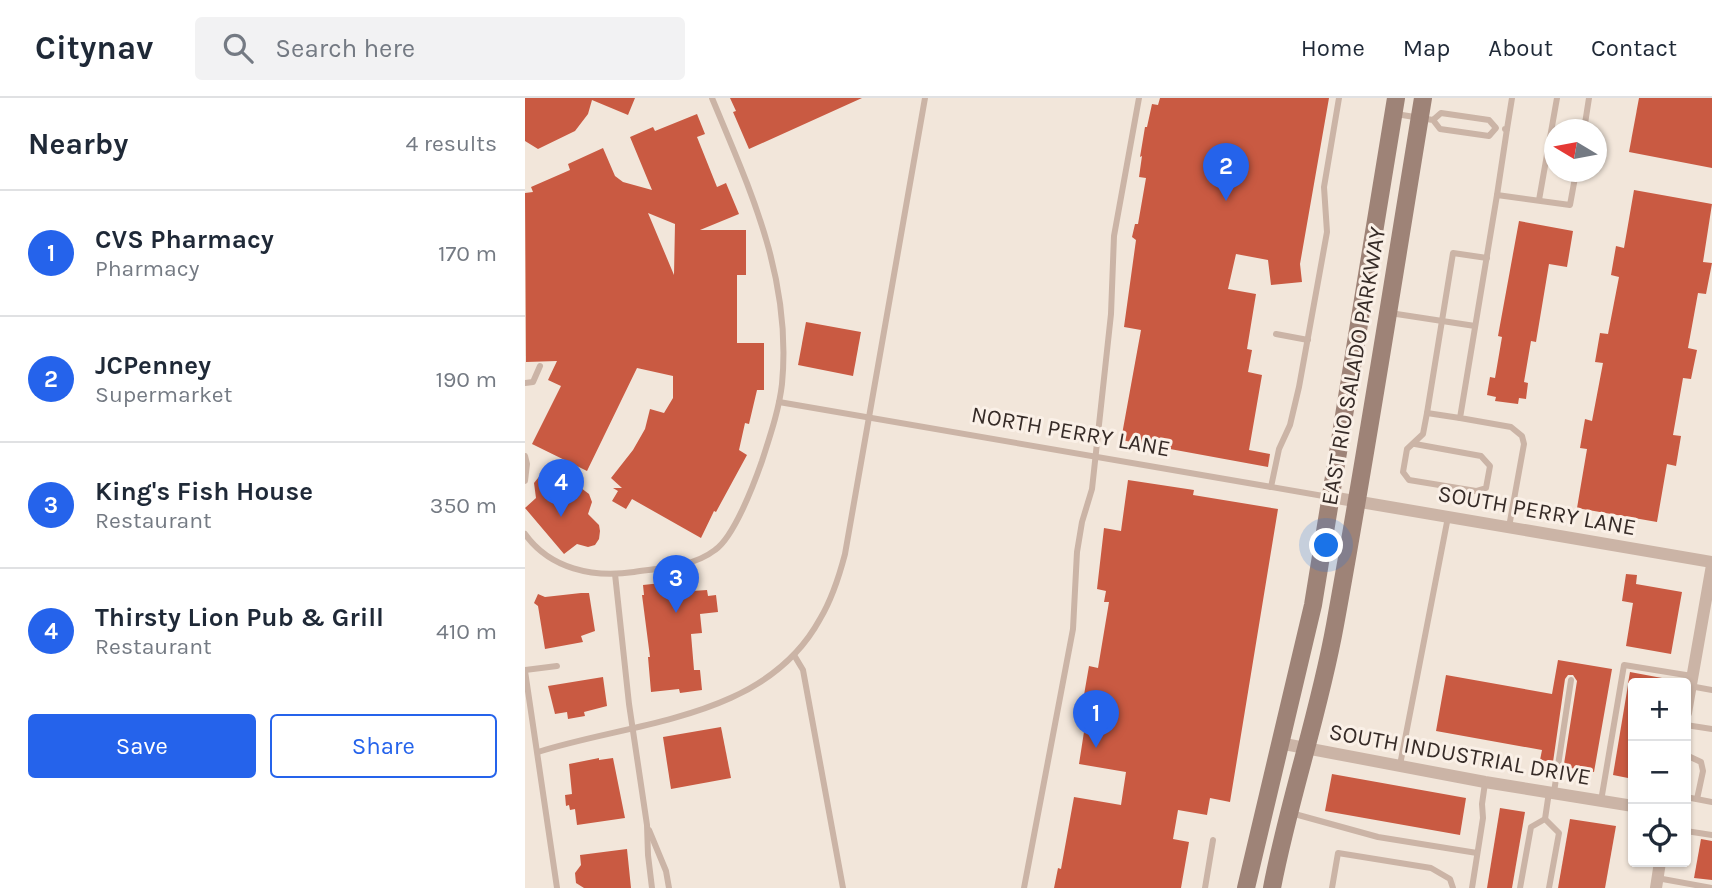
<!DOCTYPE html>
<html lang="en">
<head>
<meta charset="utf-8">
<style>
	body { margin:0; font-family:Karla,sans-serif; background:#f2f2f3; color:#1f2937 }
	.controls { position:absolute; right:21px; bottom:21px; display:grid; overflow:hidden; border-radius:7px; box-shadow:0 2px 5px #0004 }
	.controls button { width:63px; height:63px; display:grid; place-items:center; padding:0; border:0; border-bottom:2px solid #e0e1e3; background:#fff; color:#1f2937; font:35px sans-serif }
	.compass { position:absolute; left:1019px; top:21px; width:63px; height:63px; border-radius:50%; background:#fff; box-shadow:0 2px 5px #0004; rotate:280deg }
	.you { position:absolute; left:802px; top:448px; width:24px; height:24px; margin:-18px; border:5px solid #fff; border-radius:50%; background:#1a73e8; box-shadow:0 0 0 10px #1a73e833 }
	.badge { display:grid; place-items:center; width:46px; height:46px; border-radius:50%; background:#2563eb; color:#fff; font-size:23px; font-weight:700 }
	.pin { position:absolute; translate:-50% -58px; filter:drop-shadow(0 2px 4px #0008) }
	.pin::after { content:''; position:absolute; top:37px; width:24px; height:21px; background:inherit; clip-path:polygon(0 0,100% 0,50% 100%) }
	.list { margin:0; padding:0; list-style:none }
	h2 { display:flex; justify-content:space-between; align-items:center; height:91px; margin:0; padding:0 28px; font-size:30px }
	h2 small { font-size:23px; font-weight:400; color:#747a83 }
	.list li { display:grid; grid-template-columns:46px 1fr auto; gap:21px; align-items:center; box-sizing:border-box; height:126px; padding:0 28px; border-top:2px solid #e0e1e3 }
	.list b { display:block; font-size:26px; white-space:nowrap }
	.list p { margin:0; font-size:23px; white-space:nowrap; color:#747a83 }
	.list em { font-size:23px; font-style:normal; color:#747a83 }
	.actions { display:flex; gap:14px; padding:21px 28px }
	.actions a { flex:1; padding:16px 0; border:2px solid #2563eb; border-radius:7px; text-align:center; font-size:24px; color:#2563eb }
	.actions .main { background:#2563eb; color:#fff }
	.icon { flex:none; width:38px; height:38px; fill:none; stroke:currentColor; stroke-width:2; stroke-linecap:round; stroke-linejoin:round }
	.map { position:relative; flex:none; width:1187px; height:790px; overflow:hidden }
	header { display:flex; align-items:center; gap:42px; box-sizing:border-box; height:98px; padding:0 35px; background:#fff; border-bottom:2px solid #e0e1e3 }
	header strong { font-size:33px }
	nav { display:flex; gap:38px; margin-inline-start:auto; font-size:24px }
	.search { width:490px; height:63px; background:#f2f2f3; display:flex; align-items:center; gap:18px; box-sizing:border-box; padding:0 24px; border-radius:7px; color:#747a83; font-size:26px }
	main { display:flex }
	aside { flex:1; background:#fff }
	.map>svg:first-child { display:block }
</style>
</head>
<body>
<header>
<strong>Citynav</strong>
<div class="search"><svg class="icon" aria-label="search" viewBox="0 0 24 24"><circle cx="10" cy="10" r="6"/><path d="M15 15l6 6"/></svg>Search here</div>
<nav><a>Home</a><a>Map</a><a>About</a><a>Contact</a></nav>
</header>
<main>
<aside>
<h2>Nearby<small>4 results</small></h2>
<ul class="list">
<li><span class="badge">1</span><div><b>CVS Pharmacy</b><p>Pharmacy</p></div><em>170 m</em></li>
<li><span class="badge">2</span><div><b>JCPenney</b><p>Supermarket</p></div><em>190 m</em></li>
<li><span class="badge">3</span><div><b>King's Fish House</b><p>Restaurant</p></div><em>350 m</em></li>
<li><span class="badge">4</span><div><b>Thirsty Lion Pub &amp; Grill</b><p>Restaurant</p></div><em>410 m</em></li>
</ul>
<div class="actions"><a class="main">Save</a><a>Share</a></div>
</aside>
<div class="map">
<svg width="1187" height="790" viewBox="0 0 1187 790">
	<rect width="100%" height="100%" fill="#f2e6da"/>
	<g fill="#c95a42" fill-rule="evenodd">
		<path d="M0,0H110L103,17L67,2L63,16L50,33L13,51L0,43Z"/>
		<path d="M205,0H337L224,51L208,14L211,13Z"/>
		<path d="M635,0H804L775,166L777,184L746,187L743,162L711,156L703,191L731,196L722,251L727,252L723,274L737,277L724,352L745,356L743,369L596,342L616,232L599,229L611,142L607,139L610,126H613L621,80L614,79L617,58L615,59L620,29H622L627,6L633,7Z"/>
		<path d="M1114,0H1187V70L1104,54Z"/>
		<path d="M172,16L180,36L172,39L192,89L201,85L214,116L175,132H221V177H212V245H239V292H232L224,326L220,325L214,352L222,357L191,414L189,413L176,440L107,401L101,411L87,403L93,393L88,390H97L86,380L108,352L120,331L125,311L139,315L148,300V278L112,270L62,373L7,346L36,288L23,282L32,263L1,264L0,95L8,94L6,89L45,72L43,66L78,50L90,78L98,84L127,92L105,39L128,29L130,33ZM123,115L150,126L149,177Z"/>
		<path d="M1109,92L1187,106L1178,164L1187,165L1181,196L1173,195L1163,250L1172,252L1166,281L1158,280L1148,337L1156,338L1151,368L1142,366L1132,424L1052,410L1062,351L1055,350L1060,321L1067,323L1078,265L1070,264L1075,235L1083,236L1094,179L1086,177L1091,148L1099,150Z"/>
		<path d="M994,123L1048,133L1042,169L1024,166L1011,244L1006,243L999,284L1003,285L1001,301L994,300L993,306L970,303L971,299L962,297L965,279L970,280L977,239L973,238Z"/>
		<path d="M281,224L336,234L328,278L273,267Z"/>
		<path d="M17,375L34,382L42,392L56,390L64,396L67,404L63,416L74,427L75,433L74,441L70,447L63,449L52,446L39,456L0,410L11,400L9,385Z"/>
		<path d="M603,382L669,392L668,397L753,411L705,704L685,700L682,717L653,712L648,741L664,744L656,790H529L533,770L536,771L549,699L596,707L601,674L554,666L561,621L555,620L564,568L573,570L584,504H579L581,493L572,491L579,430L596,433Z"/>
		<path d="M1101,476L1112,477L1111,486L1157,494L1146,556L1101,548L1108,505L1097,503Z"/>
		<path d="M136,485L137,495L182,492L183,498L191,497L193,514L175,516L177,535L166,536L169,572H175L177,592L155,595L154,591L126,594L123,559H125L117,497H119L118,487Z"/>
		<path d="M56,495H64L70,533L56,538L58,544L20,551L13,508L9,505L13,496L20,499Z"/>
		<path d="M1033,562L1087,571L1069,674L1040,669L1039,666L1052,583L1048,577H1043L1040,581L1028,664L1015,662L1017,652L911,633L921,577L1027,596Z"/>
		<path d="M1105,574L1137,580V585H1103Z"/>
		<path d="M78,579L82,608L59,614L60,618L43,621L42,614L30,616L23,588Z"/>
		<path d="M1103,587H1108V681L1088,677Z"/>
		<path d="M196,629L206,680L146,691L138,639Z"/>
		<path d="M74,660V662L88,660L100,720L52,727L50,711L45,712L44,707L41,708L40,697L47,696L44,666Z"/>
		<path d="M807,676L941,700L935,737L800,713Z"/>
		<path d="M975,710L1000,714L987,790H962Z"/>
		<path d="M1045,721L1091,728L1080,790H1033Z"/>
		<path d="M1176,741L1187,743V782L1169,780Z"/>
		<path d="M102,751L106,790H59L51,785L50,775L56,767L55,757Z"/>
	</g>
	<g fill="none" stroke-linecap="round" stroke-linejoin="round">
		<g stroke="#cbb4a6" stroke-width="6">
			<path d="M871,16L908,22L915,31L964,38L971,30L964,22L916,15L908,22"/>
			<path d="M980,31H982L987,0"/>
			<path d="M1059,32L1064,0"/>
			<path d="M972,97L982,31"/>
			<path d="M1014,102L1032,0"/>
			<path d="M865,215L950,228"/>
			<path d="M751,236L783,242"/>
			<path d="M0,285L8,284L15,268"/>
			<path d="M254,304L804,399"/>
			<path d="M935,320L902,315L928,155L962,160"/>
			<path d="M890,346L956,358L965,368L961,390L951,393L884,382L878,374L882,351L898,336L902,315"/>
			<path d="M0,358L2,366L0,383"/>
			<path d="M746,389L754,351L765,327L774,289L802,134L799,89L814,0"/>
			<path d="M984,429L999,346L997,338L986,329L935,320L972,97L1045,107L1051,74"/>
			<path d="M0,436C25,471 68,480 109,474C136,470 168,469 190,452C209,439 229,386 237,363C245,338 254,312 257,286C267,181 226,94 187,0"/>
			<path d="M90,476L104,606L122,727L123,757L127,790"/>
			<path d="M269,557L278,572L318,790"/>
			<path d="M0,572L32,568"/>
			<path d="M0,573L32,790"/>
			<path d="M1165,588L1187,592"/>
			<path d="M1161,627L1187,631"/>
			<path d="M13,654C110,623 240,622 295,521C307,501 314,479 320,456L400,0"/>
			<path d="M1161,657L1176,664L1178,673L1172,701"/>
			<path d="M875,667L923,419"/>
			<path d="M1029,694L1046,582"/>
			<path d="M1161,699L1187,704"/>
			<path d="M1076,703L1099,567L1167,578"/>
			<path d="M766,715L853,739L952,755"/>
			<path d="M1020,721L1034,735L1024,790"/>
			<path d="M124,732L141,773L144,790"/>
			<path d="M1161,733L1187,737"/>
			<path d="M1132,780L1187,790"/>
			<path d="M499,790L548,531L552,454L557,424L567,391L586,216L589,138L614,0"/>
			<path d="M680,790L688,742"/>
			<path d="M807,790L813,755L906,770L925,781L928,790"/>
			<path d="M947,790L958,720L957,706L960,685"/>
			<path d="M995,790L1006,729L1020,721L1024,694"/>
		</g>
		<g stroke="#cbb4a6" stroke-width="12">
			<path d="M806,399L1187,464"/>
			<path d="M1161,615L1187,467"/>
			<path d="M754,645L960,684L1108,708"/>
			<path d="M1131,790L1135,764"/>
		</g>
		<g stroke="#9e8377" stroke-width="18">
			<path d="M721,790L788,507L871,0"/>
			<path d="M747,790C764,701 794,616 810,527C842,352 869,176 898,0"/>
		</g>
	</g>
	<g text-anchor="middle" stroke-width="6" stroke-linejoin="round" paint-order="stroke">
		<g font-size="23" fill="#362b27" stroke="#faf0e7">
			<text transform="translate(828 268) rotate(-80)" y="8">EAST RIO SALADO PARKWAY</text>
			<text transform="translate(546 333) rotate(10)" y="8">NORTH PERRY LANE</text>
			<text transform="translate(1012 412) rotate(10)" y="8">SOUTH PERRY LANE</text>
			<text transform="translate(935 656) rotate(10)" y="8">SOUTH INDUSTRIAL DRIVE</text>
		</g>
	</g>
</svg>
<div class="controls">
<button>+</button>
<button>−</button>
<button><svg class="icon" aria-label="locate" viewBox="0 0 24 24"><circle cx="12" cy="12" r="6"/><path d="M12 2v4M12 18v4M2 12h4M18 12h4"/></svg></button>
</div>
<svg class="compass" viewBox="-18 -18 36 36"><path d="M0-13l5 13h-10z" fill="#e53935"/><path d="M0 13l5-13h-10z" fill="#747a83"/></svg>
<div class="you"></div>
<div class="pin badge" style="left:571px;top:650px">1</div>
<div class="pin badge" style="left:701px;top:103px">2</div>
<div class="pin badge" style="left:151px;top:515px">3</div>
<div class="pin badge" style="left:36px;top:419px">4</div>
</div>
</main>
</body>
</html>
